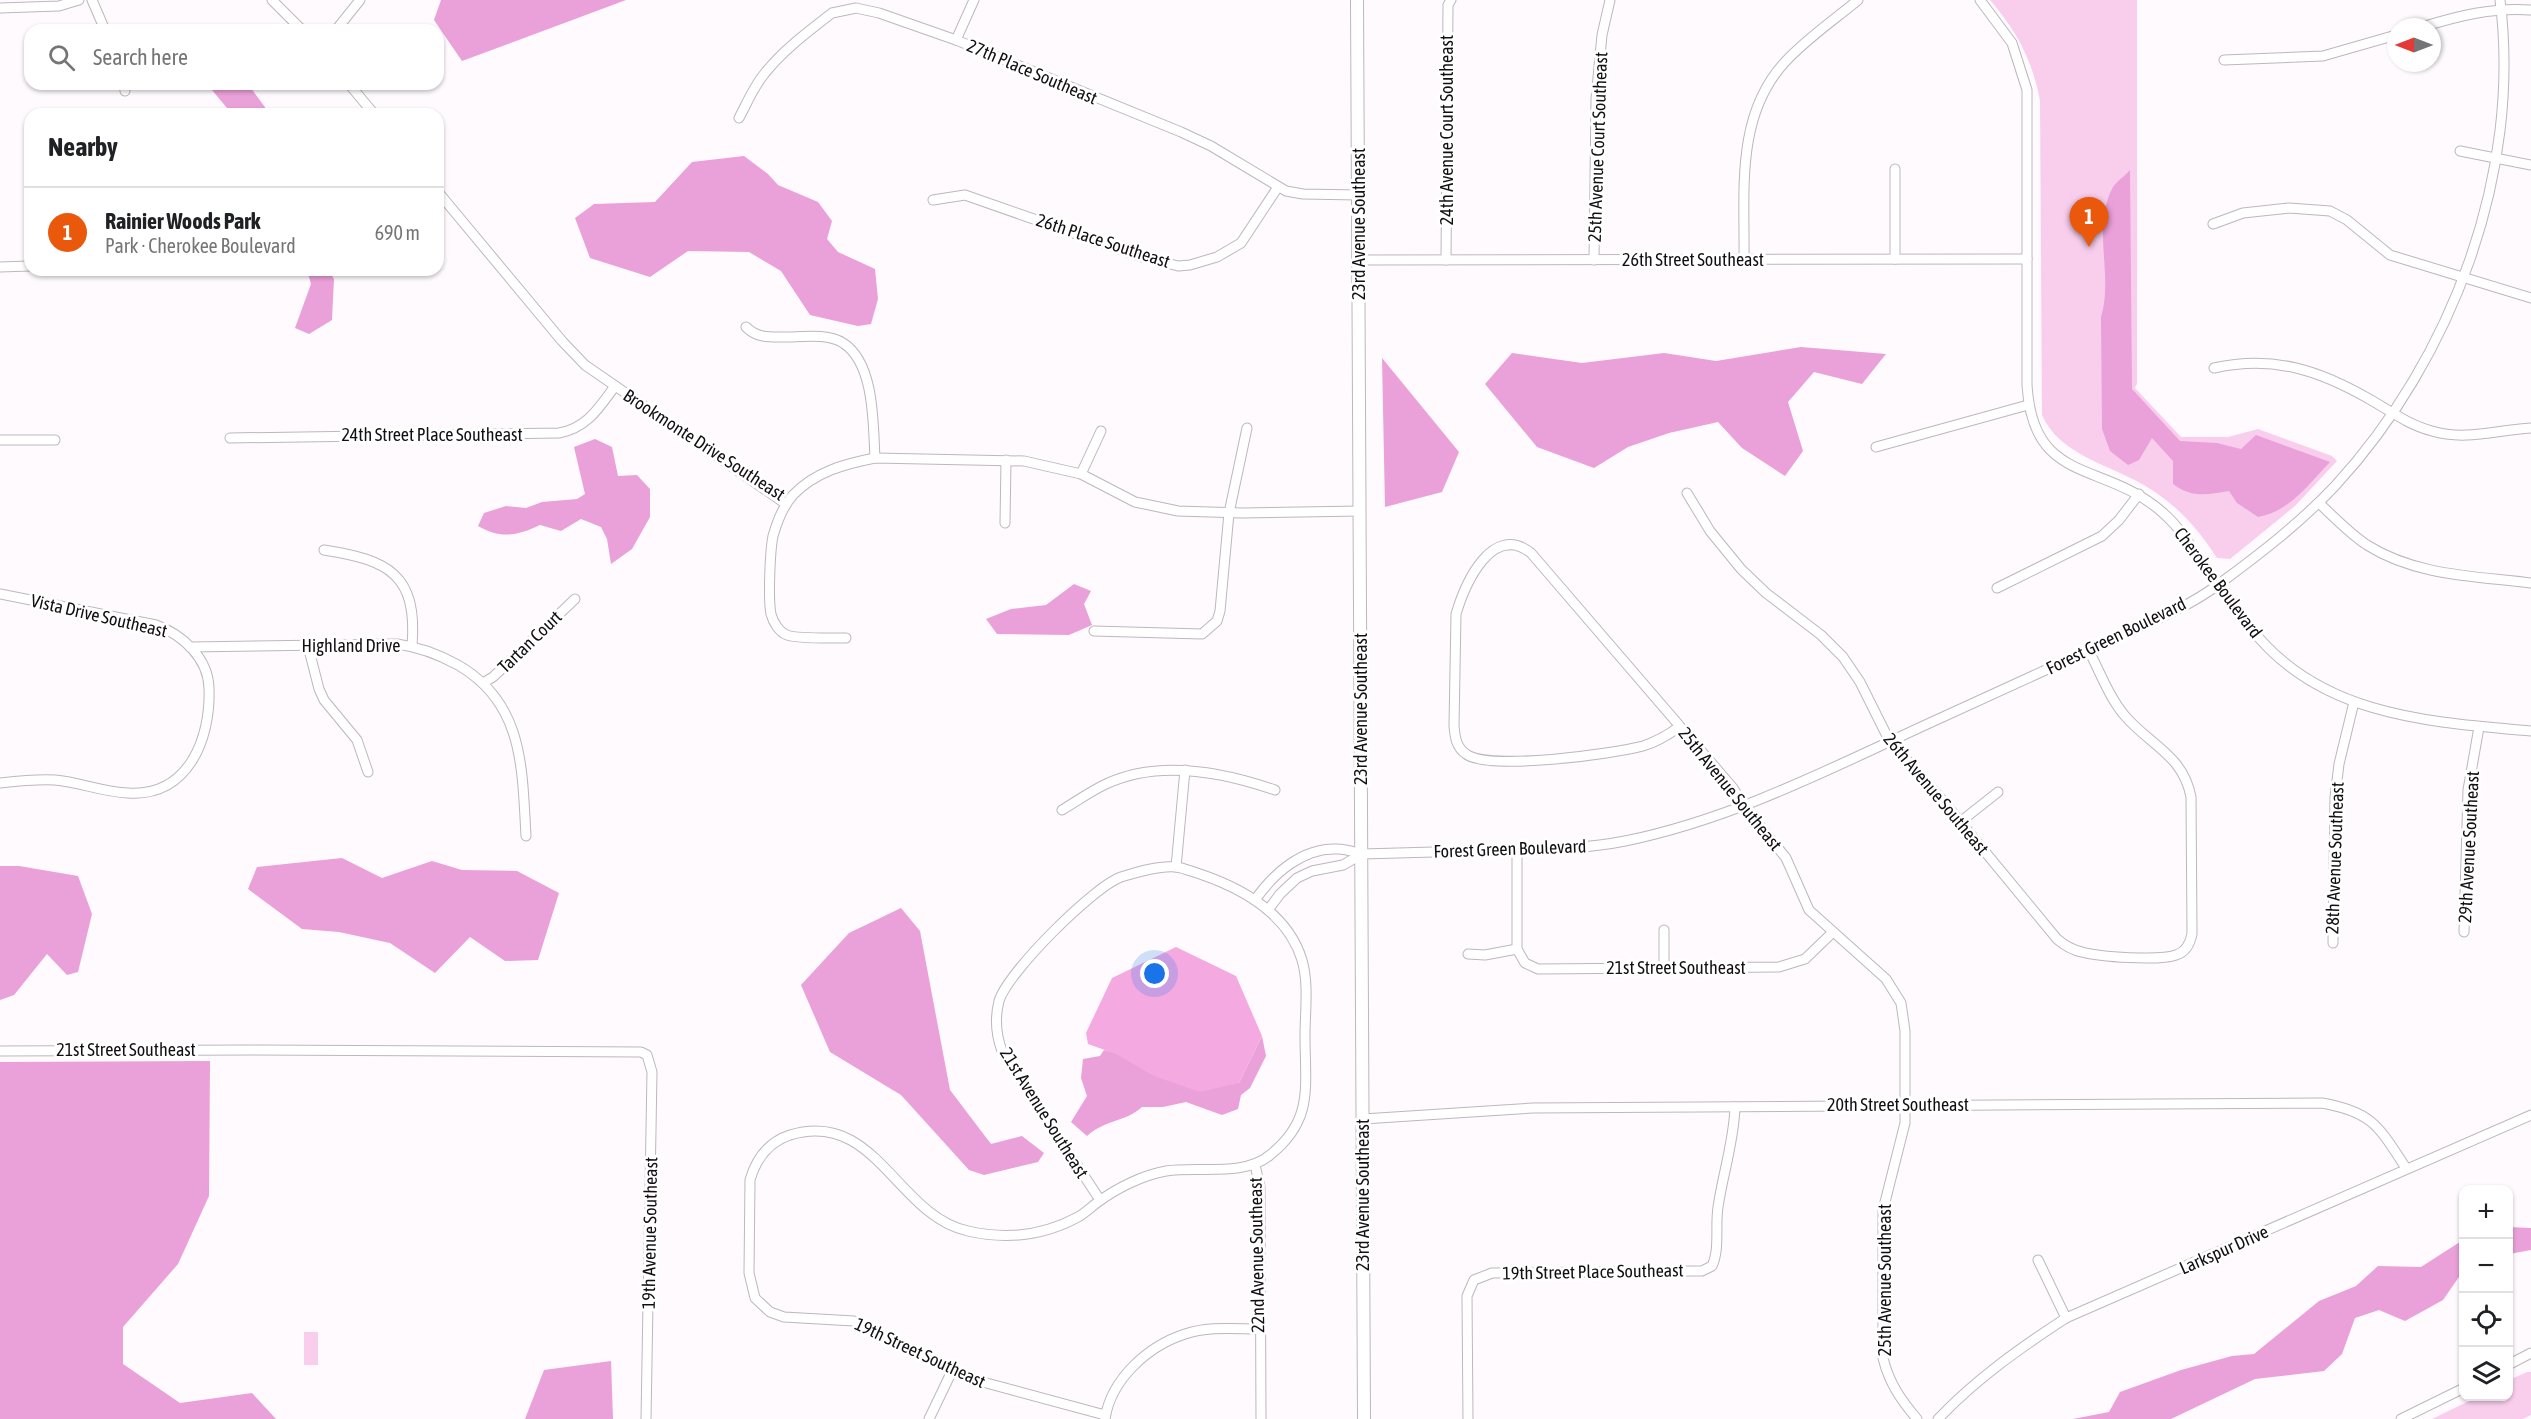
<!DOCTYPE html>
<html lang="en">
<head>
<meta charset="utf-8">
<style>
	body { margin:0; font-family:"Asap Condensed",sans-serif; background:#f2f2f2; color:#202124 }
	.controls { position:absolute; right:18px; bottom:18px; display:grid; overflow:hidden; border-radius:12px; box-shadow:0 2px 4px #0004 }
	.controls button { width:54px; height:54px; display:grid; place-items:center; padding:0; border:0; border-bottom:2px solid #e0e0e0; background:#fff; color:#202124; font:30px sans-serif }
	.compass { position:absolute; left:2387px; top:18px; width:54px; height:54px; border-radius:50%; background:#fff; box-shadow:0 2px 4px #0004; rotate:270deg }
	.you { position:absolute; left:1155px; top:974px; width:21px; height:21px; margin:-15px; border:4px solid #fff; border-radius:50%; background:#1a73e8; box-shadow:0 0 0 9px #1a73e833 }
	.badge { display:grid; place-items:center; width:39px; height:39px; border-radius:50%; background:#ea580c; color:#fff; font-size:20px; font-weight:700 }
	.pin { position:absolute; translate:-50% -50px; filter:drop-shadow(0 2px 3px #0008) }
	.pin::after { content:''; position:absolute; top:32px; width:21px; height:18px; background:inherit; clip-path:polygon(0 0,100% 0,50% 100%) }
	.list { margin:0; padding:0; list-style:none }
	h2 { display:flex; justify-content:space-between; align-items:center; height:78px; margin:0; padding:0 24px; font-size:26px }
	h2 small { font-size:20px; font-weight:400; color:#757577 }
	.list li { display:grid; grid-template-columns:39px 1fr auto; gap:18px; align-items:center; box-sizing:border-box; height:90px; padding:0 24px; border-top:2px solid #e0e0e0 }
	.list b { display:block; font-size:22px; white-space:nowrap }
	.list p { margin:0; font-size:20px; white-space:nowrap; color:#757577 }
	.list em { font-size:20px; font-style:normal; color:#757577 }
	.icon { flex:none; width:33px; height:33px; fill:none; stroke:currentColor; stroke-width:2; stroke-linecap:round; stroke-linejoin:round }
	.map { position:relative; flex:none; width:2531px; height:1419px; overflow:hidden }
	.search { position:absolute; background:#fff; box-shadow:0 2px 4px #0004; left:24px; top:24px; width:420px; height:66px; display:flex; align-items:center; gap:15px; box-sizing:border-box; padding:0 21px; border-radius:18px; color:#757577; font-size:22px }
	.panel { position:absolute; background:#fff; box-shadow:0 2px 4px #0004; left:24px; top:108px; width:420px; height:168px; border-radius:18px }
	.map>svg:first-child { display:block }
</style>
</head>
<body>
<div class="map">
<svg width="2531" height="1419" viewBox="0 0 2531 1419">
	<rect width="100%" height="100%" fill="#fefafd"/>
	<g fill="#f9ceed">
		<path d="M1990,0H2137V384L2135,388L2181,437H2228L2258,429L2332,456L2337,461L2295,506L2230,559L2217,558C2198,528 2173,501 2142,484C2107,464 2059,454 2042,415L2040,101C2033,61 2016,30 1990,0Z"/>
		<rect x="304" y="1332" width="14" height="33"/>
		<path d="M2527,1372H2531V1415L2523,1419H2432L2477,1397L2508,1396L2509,1380Z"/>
	</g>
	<g fill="#eaa0d8">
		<path d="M441,0H626L462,61L434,20Z"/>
		<path d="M207,84H248L270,114H232Z"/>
		<path d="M744,156L768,174L778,185L818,202L832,221L827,239L838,252L875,269L878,299L871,324L858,326L810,315L781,271L749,252L688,251L650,277L590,258L575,218L594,204L655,202L692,162Z"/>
		<path d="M2130,170L2132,389L2180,441L2217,443L2241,449L2256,435L2330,462C2309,484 2289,512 2258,517L2237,503L2229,491C2206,495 2192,498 2173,484V461L2152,438L2139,460L2128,465L2110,451L2102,429L2101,317C2114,275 2091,227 2113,187C2117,181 2125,176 2130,170Z"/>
		<path d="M307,270H328L334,279L332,320L309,334L295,328L311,284Z"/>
		<path d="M1801,347L1886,354L1862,384L1814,372L1788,402L1803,451L1785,476L1742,448L1718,422L1669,433L1628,447L1594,468L1537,447L1485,384L1512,353L1582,363L1664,353L1716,361Z"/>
		<path d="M1382,358L1459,452L1442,492L1385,507Z"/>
		<path d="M595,439L612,447L618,476L637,475L650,489V517L632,549L611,564L607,539L601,527L581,519L561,531L540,525C517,536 500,539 478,526L484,513L506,506L526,508L542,502L577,499L585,494L574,447Z"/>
		<path d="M1074,584L1091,591L1084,604L1092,625L1069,635L997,634L986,619L1011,609L1046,605Z"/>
		<path d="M342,858L382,878L432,861L462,870L517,871L559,893L538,960L505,961L470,937L435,973L390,943L339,932L302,929L248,889L257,867Z"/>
		<path d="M0,866H19L78,876L92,914L78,972L67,975L47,954L14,995L0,1000Z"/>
		<path d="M901,908L920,931L950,1090L991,1144L1022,1136L1044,1153L1038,1162L984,1175L969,1170L901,1095L830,1052L801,985L849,933Z"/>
		<path d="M1262,1036L1266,1056L1250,1088L1241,1095L1238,1109L1222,1115L1186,1102L1163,1107H1142C1126,1122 1106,1119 1087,1136L1071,1122L1087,1096L1081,1078L1083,1059L1100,1056L1104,1050L1239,1083Z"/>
		<path d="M210,1061L209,1196L178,1264L123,1327V1364L180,1403L252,1393L276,1419H0V1062Z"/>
		<path d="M2509,1227L2531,1228V1250L2509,1254Z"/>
		<path d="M2463,1240V1271L2443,1300L2405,1321L2379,1310L2355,1318L2342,1354L2324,1371L2255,1379L2171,1419H2073L2109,1412L2120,1392L2181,1370L2232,1356L2254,1354L2319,1301L2356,1286L2378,1266L2421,1267Z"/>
		<path d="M611,1361L613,1419H525L544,1370Z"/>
	</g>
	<path fill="#f4a9e1" d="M1176,947L1236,976L1262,1036L1239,1083L1200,1092L1154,1076L1116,1054L1088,1044L1086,1033L1112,978Z"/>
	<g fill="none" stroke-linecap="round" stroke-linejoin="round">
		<defs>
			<g id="street">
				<path d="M92,0L105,30"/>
				<path d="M272,0L302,30"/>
				<path d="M1980,0L2012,43L2027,90V385C2033,486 2103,460 2162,512C2182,529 2194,551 2208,573C2221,592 2236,610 2250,627C2318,716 2428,722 2531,731"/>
				<path d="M0,8L59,6L79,0"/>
				<path d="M2422,27C2458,16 2493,7 2531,10"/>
				<path d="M336,30L360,0"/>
				<path d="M956,40L974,0"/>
				<path d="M2224,60L2323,56L2396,35"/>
				<path d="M124,84L125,91"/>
				<path d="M349,84L374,114"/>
				<path d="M739,118C747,103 754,86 765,73C783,50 809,31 832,13L856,8L879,13L956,40L1181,132L1211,146L1286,191L1303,194L1358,195"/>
				<path d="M2460,151L2531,165"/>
				<path d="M1895,169V259"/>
				<path d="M438,192L562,341L585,365L786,504"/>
				<path d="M933,200L965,195L1142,257L1178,266L1190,265L1217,257L1241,243L1278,187"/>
				<path d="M2213,224L2243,213L2289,208L2330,211L2347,220L2390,255L2531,298"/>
				<path d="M1744,259C1745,192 1735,116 1785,62C1806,39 1834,20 1858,0"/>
				<path d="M1359,260L2027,259"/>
				<path d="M1446,260L1448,5L1451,0"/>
				<path d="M1594,260L1596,99L1602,35L1610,0"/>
				<path d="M0,267L30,266"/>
				<path d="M746,327C757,338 769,337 784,337C801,337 828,333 843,343C875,363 873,425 875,458"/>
				<path d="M2214,368C2274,355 2319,370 2371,400C2390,411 2409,425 2432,431C2466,441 2496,430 2531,428"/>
				<path d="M230,438L559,433C587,428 599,408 615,386"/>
				<path d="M0,440H55"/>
				<path d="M1876,447L2028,405"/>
				<path d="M1081,474L1101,431"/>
				<path d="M1687,493L1710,531L1741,569L1766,593L1821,635L1843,657L1860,682L1889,740L1944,802L2057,939C2064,945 2072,950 2082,952C2099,957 2160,961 2176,955C2186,952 2190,944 2192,934L2191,797C2183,755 2150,745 2125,716C2109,697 2100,672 2089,651"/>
				<path d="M2319,503C2334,517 2349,533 2367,545C2416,576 2475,576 2531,583"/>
				<path d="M1005,523L1006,460"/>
				<path d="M324,550C388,560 418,574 412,646"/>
				<path d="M1997,588L2102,536L2119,520L2139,494"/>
				<path d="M0,594L156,625C183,635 208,658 209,688C211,739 188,797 128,793C103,792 79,782 55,780C37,779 18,781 0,783"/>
				<path d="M1094,631L1202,634L1217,621L1220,611L1229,513L1247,428"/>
				<path d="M846,638C833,638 797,639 787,635C779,632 773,622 771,614C768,599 770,551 773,536C777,522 783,506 793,495C815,472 844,464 875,458L1024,461L1081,474L1135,502L1178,511L1242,513L1360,511"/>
				<path d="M308,646L319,689L324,700L357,740L368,772"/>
				<path d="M190,647L397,644C420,647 438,654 458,665C524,703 522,768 526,836"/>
				<path d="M483,683L493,677L575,599"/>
				<path d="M1679,727C1668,735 1656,742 1643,746C1613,754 1489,771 1466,754C1456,747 1455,737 1454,726L1456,614C1465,584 1492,522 1531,553L1733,788L1744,806L1786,858L1809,910L1886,979L1901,1003L1905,1031V1123L1883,1210V1358C1889,1383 1901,1400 1917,1419"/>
				<path d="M1062,810C1077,801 1091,791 1106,784C1159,759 1223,772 1275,790"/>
				<path d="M1960,822L1998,792"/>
				<path d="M1517,850V949L1525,963L1538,969L1779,967L1805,959L1832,933"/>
				<path d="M1176,867L1185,770"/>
				<path d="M1255,900C1274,873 1303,847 1338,849C1346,849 1354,852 1362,854C1410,853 1458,851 1506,850C1546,849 1585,849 1625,841C1738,818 1841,763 1945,716C2003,689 2062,663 2120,636C2153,621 2190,606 2219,584C2260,554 2300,523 2335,486C2452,359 2522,173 2500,0"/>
				<path d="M1268,910L1280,894L1297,878L1312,871L1343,865L1362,854"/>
				<path d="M2464,932L2468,790L2479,727"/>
				<path d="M2333,943L2335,797L2339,764L2354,702"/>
				<path d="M1468,954L1485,955L1517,949"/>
				<path d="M1664,968V930"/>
				<path d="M0,1051L252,1050L641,1052L647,1055L652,1072L646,1419"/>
				<path d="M1363,1119L1533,1108L2322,1103C2373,1112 2379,1127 2406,1168"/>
				<path d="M1255,1165L1260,1187L1261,1419"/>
				<path d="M1100,1200L1002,1051C996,1035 995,1017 999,1001C1007,973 1093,887 1121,877C1137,872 1160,865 1176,867C1184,868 1193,872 1200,874C1244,889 1288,914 1302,960C1309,984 1305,1011 1305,1036C1305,1087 1314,1120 1270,1155C1244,1177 1199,1166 1166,1171C1143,1175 1117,1188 1098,1202C1091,1207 1085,1213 1078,1217C1043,1236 1007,1240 968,1231C896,1215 876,1109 790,1135C769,1142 756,1159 750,1180L749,1273L755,1298L770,1312L784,1317L854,1321L952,1371L979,1381L1105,1415"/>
				<path d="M2038,1260L2066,1318"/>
				<path d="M2508,1365L2531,1353"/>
				<path d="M929,1419L952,1371"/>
				<path d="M1105,1419C1111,1379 1148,1346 1185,1334C1208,1326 1235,1329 1259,1329"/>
				<path d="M1468,1419L1467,1296L1474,1280L1492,1273L1692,1271H1702L1712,1266C1720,1249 1715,1226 1718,1207C1723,1173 1734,1141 1735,1107"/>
				<path d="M1938,1419C1976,1379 2020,1348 2066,1318L2531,1115"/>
				<path d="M2401,1419L2464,1388"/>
			</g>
			<path id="secondary" d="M1357,0L1364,1419"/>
		</defs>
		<use href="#street" stroke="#beb7bc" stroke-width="11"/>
		<use href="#secondary" stroke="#beb7bc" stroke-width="14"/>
		<use href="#street" stroke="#fff" stroke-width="9"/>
		<use href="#secondary" stroke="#fff" stroke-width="12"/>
	</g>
	<g text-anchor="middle" stroke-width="6" stroke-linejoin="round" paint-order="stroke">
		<g font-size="18" fill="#110f11" stroke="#fff">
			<text transform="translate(1032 72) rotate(23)" y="6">27th Place Southeast</text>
			<text transform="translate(1447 130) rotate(-90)" y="6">24th Avenue Court Southeast</text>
			<text transform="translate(1598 147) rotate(-88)" y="6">25th Avenue Court Southeast</text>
			<text transform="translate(1359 224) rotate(-90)" y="6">23rd Avenue Southeast</text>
			<text transform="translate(1103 241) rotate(18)" y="6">26th Place Southeast</text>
			<text x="1693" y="266">26th Street Southeast</text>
			<text x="432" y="441">24th Street Place Southeast</text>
			<text transform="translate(704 445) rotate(33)" y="6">Brookmonte Drive Southeast</text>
			<text transform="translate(2218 583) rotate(53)" y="6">Cherokee Boulevard</text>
			<text transform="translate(99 616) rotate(13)" y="6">Vista Drive Southeast</text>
			<text transform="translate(2116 636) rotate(-26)" y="6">Forest Green Boulevard</text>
			<text transform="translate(530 642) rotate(-44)" y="6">Tartan Court</text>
			<text x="351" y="652">Highland Drive</text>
			<text transform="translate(1361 709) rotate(-90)" y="6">23rd Avenue Southeast</text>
			<text transform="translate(1730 789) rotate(51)" y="6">25th Avenue Southeast</text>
			<text transform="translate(1936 794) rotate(50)" y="6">26th Avenue Southeast</text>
			<text transform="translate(2469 847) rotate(-87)" y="6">29th Avenue Southeast</text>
			<text transform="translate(1510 849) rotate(-2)" y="6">Forest Green Boulevard</text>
			<text transform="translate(2335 858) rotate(-88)" y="6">28th Avenue Southeast</text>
			<text x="1676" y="974">21st Street Southeast</text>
			<text x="126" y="1056">21st Street Southeast</text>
			<text x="1898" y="1111">20th Street Southeast</text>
			<text transform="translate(1044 1113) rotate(58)" y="6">21st Avenue Southeast</text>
			<text transform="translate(1363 1195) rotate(-90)" y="6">23rd Avenue Southeast</text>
			<text transform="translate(650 1233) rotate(-89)" y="6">19th Avenue Southeast</text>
			<text transform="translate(2224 1250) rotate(-24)" y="6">Larkspur Drive</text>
			<text transform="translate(1257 1255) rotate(-91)" y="6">22nd Avenue Southeast</text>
			<text transform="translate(1593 1272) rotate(-1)" y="6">19th Street Place Southeast</text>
			<text transform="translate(1885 1280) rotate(-90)" y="6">25th Avenue Southeast</text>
			<text transform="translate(920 1353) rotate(25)" y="6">19th Street Southeast</text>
		</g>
	</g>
</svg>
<div class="controls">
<button>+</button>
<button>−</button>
<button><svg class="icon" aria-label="locate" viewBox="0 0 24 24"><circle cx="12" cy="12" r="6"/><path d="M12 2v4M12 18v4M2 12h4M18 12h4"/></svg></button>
<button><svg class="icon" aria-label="layers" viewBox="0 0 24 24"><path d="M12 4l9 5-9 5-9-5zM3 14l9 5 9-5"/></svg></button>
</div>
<svg class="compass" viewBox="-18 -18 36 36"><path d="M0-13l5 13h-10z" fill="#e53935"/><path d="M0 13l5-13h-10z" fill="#757577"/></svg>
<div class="you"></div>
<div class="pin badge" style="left:2089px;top:247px">1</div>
<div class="search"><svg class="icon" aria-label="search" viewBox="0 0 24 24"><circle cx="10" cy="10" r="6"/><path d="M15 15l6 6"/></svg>Search here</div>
<section class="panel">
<h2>Nearby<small></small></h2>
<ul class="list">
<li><span class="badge">1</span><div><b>Rainier Woods Park</b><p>Park · Cherokee Boulevard</p></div><em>690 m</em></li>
</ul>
</section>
</div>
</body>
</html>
